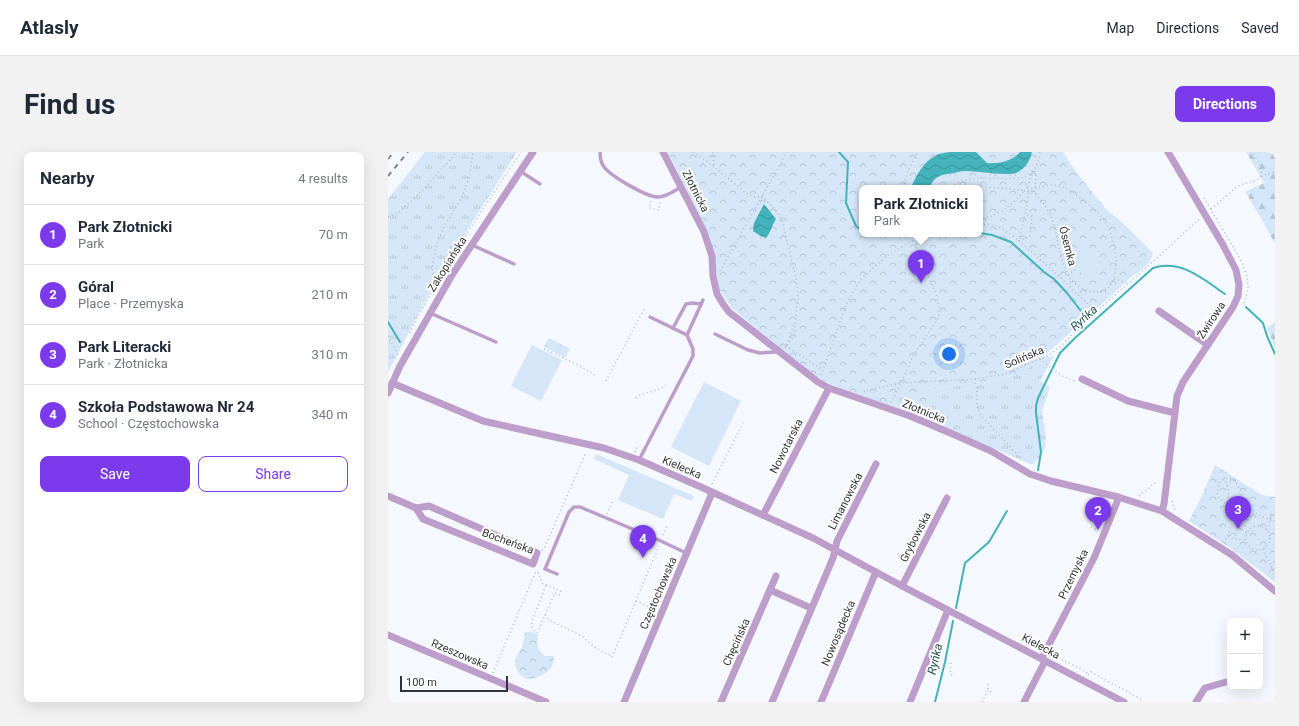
<!DOCTYPE html>
<html lang="en">
<head>
<meta charset="utf-8">
<style>
	body { margin:0; font-family:Roboto,sans-serif; background:#f2f2f3; color:#1f2937 }
	.controls { position:absolute; right:12px; bottom:12px; display:grid; overflow:hidden; border-radius:8px; box-shadow:0 4px 16px #0002 }
	.controls button { width:36px; height:36px; display:grid; place-items:center; padding:0; border:0; border-bottom:1px solid #e0e1e3; background:#fff; color:#1f2937; font:20px sans-serif }
	.scale { position:absolute; left:12px; bottom:10px; width:108px; box-sizing:border-box; padding-left:4px; border:2px solid #323436; border-top:0; font-size:11px; line-height:14px; white-space:nowrap; color:#323436; -webkit-text-stroke:3px #fff; paint-order:stroke }
	.you { position:absolute; left:561px; top:202px; width:14px; height:14px; margin:-10px; border:3px solid #fff; border-radius:50%; background:#1a73e8; box-shadow:0 0 0 6px #1a73e833 }
	.badge { display:grid; place-items:center; width:26px; height:26px; border-radius:50%; background:#7c3aed; color:#fff; font-size:13px; font-weight:700 }
	.pin { position:absolute; translate:-50% -33px; filter:drop-shadow(0 1px 2px #0008) }
	.pin::after { content:''; position:absolute; top:21px; width:14px; height:12px; background:inherit; clip-path:polygon(0 0,100% 0,50% 100%) }
	.popup { position:absolute; left:471px; top:33px; width:124px; height:52px; box-sizing:border-box; display:grid; place-content:center; border-radius:8px; background:#fff; filter:drop-shadow(0 1px 3px #0005); font-size:13px; white-space:nowrap; color:#747a83 }
	.popup b { font-size:15px; color:#1f2937 }
	.popup::after { content:''; position:absolute; left:50%; top:100%; margin-left:-8px; border:8px solid transparent; border-top-color:#fff }
	.list { margin:0; padding:0; list-style:none }
	h2 { display:flex; justify-content:space-between; align-items:center; height:52px; margin:0; padding:0 16px; font-size:17px }
	h2 small { font-size:13px; font-weight:400; color:#747a83 }
	.list li { display:grid; grid-template-columns:26px 1fr auto; gap:12px; align-items:center; box-sizing:border-box; height:60px; padding:0 16px; border-top:1px solid #e0e1e3 }
	.list b { display:block; font-size:15px; white-space:nowrap }
	.list p { margin:0; font-size:13px; white-space:nowrap; color:#747a83 }
	.list em { font-size:13px; font-style:normal; color:#747a83 }
	.actions { display:flex; gap:8px; padding:12px 16px }
	.actions a { flex:1; padding:9px 0; border:1px solid #7c3aed; border-radius:8px; text-align:center; font-size:14px; color:#7c3aed }
	.actions .main { background:#7c3aed; color:#fff }
	.map { position:relative; flex:none; width:887px; height:550px; overflow:hidden; border-radius:8px }
	header { display:flex; align-items:center; gap:24px; box-sizing:border-box; height:56px; padding:0 20px; background:#fff; border-bottom:1px solid #e0e1e3 }
	header strong { font-size:19px }
	nav { display:flex; gap:22px; margin-inline-start:auto; font-size:14px }
	.intro { display:flex; align-items:center; justify-content:space-between; box-sizing:border-box; height:96px; padding:0 24px }
	h1 { margin:0; font-size:28px }
	.button { padding:10px 18px; border-radius:8px; background:#7c3aed; color:#fff; font-size:14px; font-weight:700 }
	main { display:flex; gap:24px; padding:0 24px }
	aside { flex:1; background:#fff; border-radius:8px; box-shadow:0 4px 16px #0002 }
	.map>svg:first-child { display:block }
</style>
</head>
<body>
<header>
<strong>Atlasly</strong>
<nav><a>Map</a><a>Directions</a><a>Saved</a></nav>
</header>
<div class="intro"><h1>Find us</h1><a class="button">Directions</a></div>
<main>
<aside>
<h2>Nearby<small>4 results</small></h2>
<ul class="list">
<li><span class="badge">1</span><div><b>Park Złotnicki</b><p>Park</p></div><em>70 m</em></li>
<li><span class="badge">2</span><div><b>Góral</b><p>Place · Przemyska</p></div><em>210 m</em></li>
<li><span class="badge">3</span><div><b>Park Literacki</b><p>Park · Złotnicka</p></div><em>310 m</em></li>
<li><span class="badge">4</span><div><b>Szkoła Podstawowa Nr 24</b><p>School · Częstochowska</p></div><em>340 m</em></li>
</ul>
<div class="actions"><a class="main">Save</a><a>Share</a></div>
</aside>
<div class="map">
<svg width="887" height="550" viewBox="0 0 887 550">
	<defs>
		<pattern id="grass-tufts" width="24" height="20" patternUnits="userSpaceOnUse"><rect width="24" height="20" fill="#d5e6f8"/><path d="M3 7l-1-3M5 7V3M7 7l1-3M15 17l-1-3M17 17v-4M19 17l1-3" fill="none" stroke="#b7c6d5"/></pattern>
		<pattern id="forest-firs" width="22" height="20" patternUnits="userSpaceOnUse"><rect width="22" height="20" fill="#d5e6f8"/><path d="M5 1l3.5 6h-7zM16 11l3.5 6h-7z" fill="#b7c6d5"/></pattern>
		<pattern id="park-crowns" width="20" height="18" patternUnits="userSpaceOnUse"><rect width="20" height="18" fill="#d5e6f8"/><path d="M2 6a3 3 0 1 1 6 0M12 15a3 3 0 1 1 6 0" fill="none" stroke="#b7c6d5"/></pattern>
		<pattern id="water-waves" width="16" height="10" patternUnits="userSpaceOnUse"><rect width="16" height="10" fill="#43b2ba"/><path d="M0 5q4-4 8 0t8 0" fill="none" stroke="#399298"/></pattern>
	</defs>
	<rect width="100%" height="100%" fill="#f5f9ff"/>
	<g fill="url(#grass-tufts)">
		<path d="M37,0H129L52,121L0,220V47Z"/>
		<path d="M666,204L652,229L662,235L654,259L658,283L657,297L646,312H642L527,262L538,252L540,237L608,228L633,221L655,205Z"/>
	</g>
	<g fill="url(#forest-firs)">
		<path d="M858,0H887V92L873,66L857,40L876,31Z"/>
		<path d="M887,170V196L879,176Z"/>
	</g>
	<g fill="url(#park-crowns)" fill-rule="evenodd">
		<path d="M280,0H675L683,13L717,56L738,74L765,101C761,119 743,121 734,134L655,205L633,221L608,228L540,237L538,252L527,262L452,236L430,226L370,178L344,156L331,137L326,102L322,87ZM474,36H592V82H474Z"/>
		<path d="M161,186L182,197L177,206L156,195Z"/>
		<path d="M827,313L874,343L887,345V430L842,396L801,369L813,346Z"/>
		<path d="M145,479L150,483C148,492 149,499 157,504H166C167,519 151,527 138,527L131,522L127,513L128,505L134,495L137,481Z"/>
	</g>
	<g fill="#d5e6f8">
		<path d="M696,92L714,116L699,128L680,104Z"/>
		<path d="M144,193L174,208L153,249L123,234Z"/>
		<path d="M316,230L353,249L321,314L283,295Z"/>
		<path d="M208,302L306,344L304,349L286,342L275,367L230,348L241,323L206,307Z"/>
	</g>
	<g fill="url(#water-waves)">
		<path d="M562,0H588L599,11C611,12 625,9 632,0H644C642,9 637,17 628,21C616,24 591,19 578,19C572,19 566,21 560,22C551,23 544,27 542,36H523C528,23 536,9 549,3C552,1 558,1 562,0Z"/>
		<path d="M376,52L388,67C384,73 383,80 378,86L371,83L365,79L366,71Z"/>
	</g>
	<g fill="none" stroke-linecap="round" stroke-linejoin="round">
		<g stroke="#43b2ba" stroke-width="2">
			<path d="M451,0L460,10L458,51L468,74L474,79"/>
			<path d="M592,81L604,83L623,90L656,120L666,127L679,141L696,163"/>
			<path d="M517,82L525,84"/>
			<path d="M858,155L875,171L879,184L887,202"/>
			<path d="M0,170L12,190"/>
			<path d="M650,318L653,300L648,261V254L650,246L672,201L687,186L765,116C793,107 815,127 837,142"/>
			<path d="M568,456L577,411L601,390L619,359"/>
			<path d="M547,550L557,510L565,469"/>
		</g>
		<g stroke="#b6babe" stroke-width="1.5" stroke-dasharray="1 3" stroke-linecap="butt">
			<path d="M305,0C318,8 330,18 342,28C350,33 355,41 365,44C367,46 370,45 374,44"/>
			<path d="M325,0L326,15"/>
			<path d="M873,24L887,20"/>
			<path d="M515,36L520,19L530,0"/>
			<path d="M564,36C576,19 617,30 636,25C640,24 643,20 646,18L639,35"/>
			<path d="M578,36L590,34L633,38L636,39C626,52 608,65 592,67"/>
			<path d="M647,36C669,30 679,34 696,49C704,56 714,63 719,73C728,90 738,142 706,140C699,139 690,135 685,130C674,120 670,87 666,73C662,59 653,47 643,37L647,36L648,22L646,18L651,7L652,0"/>
			<path d="M636,39L643,37"/>
			<path d="M374,44L387,57L394,68L409,131L410,148L407,170V182L397,196"/>
			<path d="M816,46L854,110L859,124L860,135L857,150L854,152"/>
			<path d="M263,49L261,56L271,58L272,50"/>
			<path d="M823,57L850,34L869,28L873,24C875,15 869,8 864,0"/>
			<path d="M0,65L10,61L31,42L69,0"/>
			<path d="M592,73L599,72L609,74L628,86L674,127L708,160"/>
			<path d="M631,89L640,48V41"/>
			<path d="M631,89L642,84L644,64L637,63"/>
			<path d="M332,119L399,0"/>
			<path d="M680,123L689,116"/>
			<path d="M726,127L739,131"/>
			<path d="M47,134L44,116L49,91L56,75L74,45L81,26L85,0"/>
			<path d="M22,181C53,117 94,59 133,0"/>
			<path d="M0,184L10,203"/>
			<path d="M399,193L406,172"/>
			<path d="M398,194L435,218"/>
			<path d="M156,197L194,215L208,224"/>
			<path d="M652,207L672,223L687,229"/>
			<path d="M433,223L458,153L465,140L473,127L500,103L529,86"/>
			<path d="M587,227L589,240V257L595,266L629,302L630,307"/>
			<path d="M218,229L256,157"/>
			<path d="M476,240L479,238L513,231L587,227L617,222L661,203L673,194L694,172L769,106L811,67"/>
			<path d="M248,246C257,238 271,241 279,232"/>
			<path d="M503,251L513,231L525,204L551,165V156L548,141L528,97L529,86L528,82"/>
			<path d="M247,300L248,297L252,294"/>
			<path d="M836,326C841,335 842,343 838,352"/>
			<path d="M324,332L355,271"/>
			<path d="M751,344L769,329"/>
			<path d="M784,349L787,358"/>
			<path d="M844,358L850,354L858,352"/>
			<path d="M219,362L224,350"/>
			<path d="M843,367L861,368"/>
			<path d="M852,367L851,375L859,381"/>
			<circle cx="870" cy="386" r="12"/>
			<path d="M703,375L710,379"/>
			<path d="M852,377L867,360"/>
			<path d="M879,378L882,371L884,359"/>
			<path d="M275,383L279,374"/>
			<path d="M840,384L847,387L858,388"/>
			<path d="M836,391C841,383 848,364 842,356C837,350 829,348 829,339C830,329 839,320 847,330C851,334 852,339 854,343C860,357 872,366 887,369"/>
			<path d="M875,397L882,412"/>
			<path d="M154,398L156,397L198,300"/>
			<path d="M150,420L154,431L173,439L171,443L167,441L149,481L144,475V469L158,433"/>
			<path d="M884,427L885,419L882,412L886,410L887,407"/>
			<path d="M248,449L268,458"/>
			<path d="M157,463L161,468L194,484L209,497L224,504"/>
			<path d="M663,502L697,519L700,522"/>
			<path d="M224,505L271,394"/>
			<path d="M563,511L562,521L566,525"/>
			<path d="M105,521L148,419L147,418"/>
			<path d="M700,523L703,520L753,547L752,550"/>
			<path d="M600,532V538"/>
			<path d="M594,550L600,538L605,541"/>
		</g>
		<g stroke="#bd9ecb" stroke-width="3.5">
			<path d="M212,0C212,5 213,11 216,15C223,24 258,45 270,45C278,45 286,39 293,35"/>
			<path d="M132,19L152,32"/>
			<path d="M84,93L126,112"/>
			<path d="M42,161L108,190"/>
			<path d="M285,176L298,152L304,151L313,152"/>
			<path d="M327,182L360,198L372,201L387,200L389,198"/>
			<path d="M299,183L315,148"/>
			<path d="M251,308L305,204V197L299,183L262,165"/>
			<path d="M169,422L157,417L181,360L186,355H192L273,389L298,401"/>
		</g>
		<g stroke="#bd9ecb" stroke-width="7">
			<path d="M275,0L316,80L324,104L325,124L329,142L335,152L341,160L430,230L441,236L522,264L567,283L603,299L642,322L663,329L730,345L774,359L844,403L887,439"/>
			<path d="M771,159L820,193"/>
			<path d="M694,227L740,249L787,261"/>
			<path d="M4,231L95,269L216,296L251,308L313,335L425,386L514,434L736,550"/>
			<path d="M0,241L12,214L64,123L145,0"/>
			<path d="M0,344L28,356L41,354L149,401L145,412L35,367L28,356"/>
			<path d="M774,359L776,352L789,244L795,230L845,155L850,144L851,133L848,118L835,93L780,0"/>
			<path d="M375,363L441,236"/>
			<path d="M514,434L559,346"/>
			<path d="M382,438L423,456"/>
			<path d="M0,483L158,550"/>
			<path d="M654,506L706,406L729,350L730,345"/>
			<path d="M236,550L324,341"/>
			<path d="M333,550L388,424"/>
			<path d="M384,550L445,406L449,389L488,312"/>
			<path d="M433,550L488,420"/>
			<path d="M522,550L560,458"/>
			<path d="M636,550L657,509"/>
			<path d="M808,550L817,536L838,530"/>
		</g>
		<g stroke="#7e8184" stroke-width="2" stroke-dasharray="5 5" stroke-linecap="butt">
			<path d="M0,7L6,0"/>
			<path d="M0,24L20,0"/>
		</g>
		<path stroke="#b6babe" stroke-width="1.5" stroke-dasharray="1 3" stroke-linecap="butt" d="M639,35L640,41"/>
	</g>
	<g text-anchor="middle" stroke-width="4" stroke-linejoin="round" paint-order="stroke">
		<g font-size="11" fill="#323436" stroke="#fff">
			<text transform="translate(308 39) rotate(63)" y="4">Złotnicka</text>
			<text transform="translate(680 94) rotate(75)" y="4">Ósemka</text>
			<text transform="translate(59 112) rotate(-58)" y="4">Zakopiańska</text>
			<text transform="translate(823 168) rotate(-57)" y="4">Żwirowa</text>
			<text transform="translate(636 205) rotate(-23)" y="4">Solińska</text>
			<text transform="translate(536 259) rotate(22)" y="4">Złotnicka</text>
			<text transform="translate(398 294) rotate(-63)" y="4">Nowotarska</text>
			<text transform="translate(294 315) rotate(23)" y="4">Kielecka</text>
			<text transform="translate(457 349) rotate(-63)" y="4">Limanowska</text>
			<text transform="translate(527 385) rotate(-63)" y="4">Grybowska</text>
			<text transform="translate(120 389) rotate(20)" y="4">Bocheńska</text>
			<text transform="translate(685 422) rotate(-64)" y="4">Przemyska</text>
			<text transform="translate(270 441) rotate(-67)" y="4">Częstochowska</text>
			<text transform="translate(450 481) rotate(-67)" y="4">Nowosądecka</text>
			<text transform="translate(348 490) rotate(-66)" y="4">Chęcińska</text>
			<text transform="translate(653 494) rotate(28)" y="4">Kielecka</text>
			<text transform="translate(72 502) rotate(23)" y="4">Rzeszowska</text>
		</g>
		<g font-size="12" font-style="italic" fill="#245457" stroke="#fff">
			<text transform="translate(696 166) rotate(-42)" y="4">Ryńka</text>
			<text transform="translate(547 507) rotate(-77)" y="4">Ryńka</text>
		</g>
	</g>
</svg>
<div class="controls">
<button>+</button>
<button>−</button>
</div>
<div class="scale">100 m</div>
<div class="you"></div>
<div class="pin badge" style="left:533px;top:131px">1</div>
<div class="popup"><b>Park Złotnicki</b>Park</div>
<div class="pin badge" style="left:710px;top:378px">2</div>
<div class="pin badge" style="left:850px;top:377px">3</div>
<div class="pin badge" style="left:255px;top:406px">4</div>
</div>
</main>
</body>
</html>
